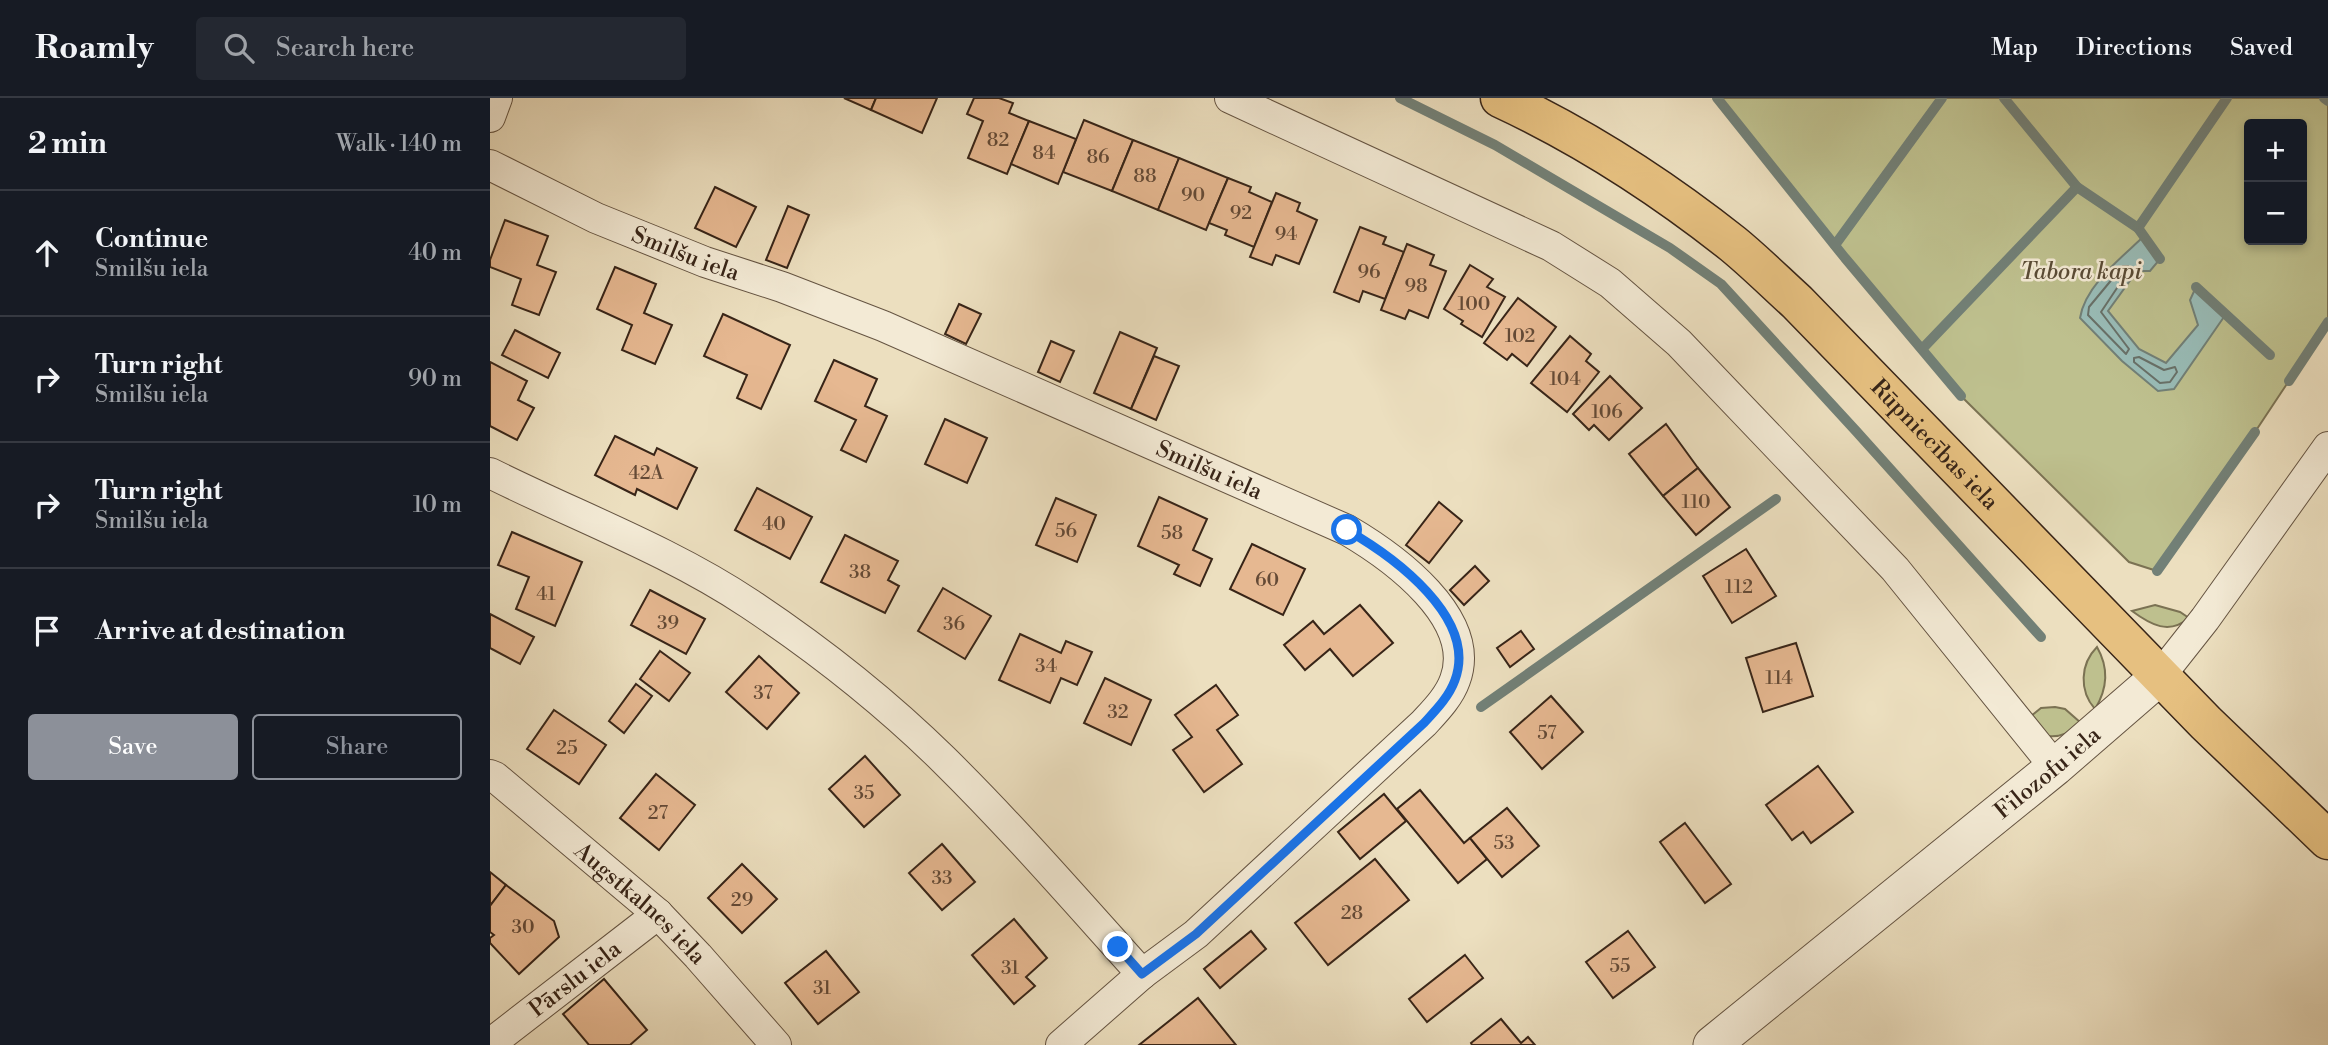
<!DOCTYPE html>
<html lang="en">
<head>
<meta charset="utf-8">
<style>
	body { margin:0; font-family:"Libre Bodoni",serif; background:#242831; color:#f1f3f6 }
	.controls { position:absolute; right:21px; top:21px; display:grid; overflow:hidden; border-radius:7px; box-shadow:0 4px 10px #0003 }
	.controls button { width:63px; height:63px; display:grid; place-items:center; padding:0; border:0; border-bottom:2px solid #363941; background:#171b24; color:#f1f3f6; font:35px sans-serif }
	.stop { position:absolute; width:21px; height:21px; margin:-16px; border:5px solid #1a73e8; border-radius:50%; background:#fff }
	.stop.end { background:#1a73e8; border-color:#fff; box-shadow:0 2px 7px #0008 }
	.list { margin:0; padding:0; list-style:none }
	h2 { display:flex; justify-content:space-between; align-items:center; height:91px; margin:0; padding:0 28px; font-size:30px }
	h2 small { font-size:23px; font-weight:400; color:#9ea1a6 }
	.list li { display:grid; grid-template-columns:46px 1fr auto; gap:21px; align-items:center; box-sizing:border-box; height:126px; padding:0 28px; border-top:2px solid #363941 }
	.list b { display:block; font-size:26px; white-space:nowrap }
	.list p { margin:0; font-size:23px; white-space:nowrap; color:#9ea1a6 }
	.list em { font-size:23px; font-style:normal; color:#9ea1a6 }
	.actions { display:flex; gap:14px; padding:21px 28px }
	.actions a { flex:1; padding:16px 0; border:2px solid #8c9099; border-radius:7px; text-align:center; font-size:24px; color:#8c9099 }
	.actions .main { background:#8c9099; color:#fff }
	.icon { flex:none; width:38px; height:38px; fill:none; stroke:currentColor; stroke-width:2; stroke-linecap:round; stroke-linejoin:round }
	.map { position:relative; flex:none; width:1838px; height:947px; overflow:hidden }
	header { display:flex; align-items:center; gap:42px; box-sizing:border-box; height:98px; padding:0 35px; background:#171b24; border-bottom:2px solid #363941 }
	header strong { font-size:33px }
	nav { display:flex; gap:38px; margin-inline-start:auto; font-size:24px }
	.search { width:490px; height:63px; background:#242831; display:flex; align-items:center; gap:18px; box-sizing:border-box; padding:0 24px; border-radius:7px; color:#9ea1a6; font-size:26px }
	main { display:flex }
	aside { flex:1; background:#171b24 }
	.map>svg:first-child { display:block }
</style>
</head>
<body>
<header>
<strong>Roamly</strong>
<div class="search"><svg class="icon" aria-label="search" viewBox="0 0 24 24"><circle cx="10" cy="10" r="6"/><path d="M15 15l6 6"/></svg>Search here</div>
<nav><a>Map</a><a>Directions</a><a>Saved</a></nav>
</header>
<main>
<aside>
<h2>2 min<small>Walk · 140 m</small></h2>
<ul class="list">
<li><svg class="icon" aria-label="ahead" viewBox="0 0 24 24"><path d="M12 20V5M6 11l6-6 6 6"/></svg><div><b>Continue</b><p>Smilšu iela</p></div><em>40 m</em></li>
<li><svg class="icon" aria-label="right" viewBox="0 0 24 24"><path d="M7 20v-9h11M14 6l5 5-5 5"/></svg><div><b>Turn right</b><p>Smilšu iela</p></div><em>90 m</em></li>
<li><svg class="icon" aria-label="right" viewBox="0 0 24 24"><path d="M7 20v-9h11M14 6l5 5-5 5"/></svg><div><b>Turn right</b><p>Smilšu iela</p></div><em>10 m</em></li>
<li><svg class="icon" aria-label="arrive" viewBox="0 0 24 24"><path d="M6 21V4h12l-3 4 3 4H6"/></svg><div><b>Arrive at destination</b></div></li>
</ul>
<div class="actions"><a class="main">Save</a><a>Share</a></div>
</aside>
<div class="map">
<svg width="1838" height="947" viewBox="0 0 1838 947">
	<rect width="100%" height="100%" fill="#ecdfbf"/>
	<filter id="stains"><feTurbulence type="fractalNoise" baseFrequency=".00286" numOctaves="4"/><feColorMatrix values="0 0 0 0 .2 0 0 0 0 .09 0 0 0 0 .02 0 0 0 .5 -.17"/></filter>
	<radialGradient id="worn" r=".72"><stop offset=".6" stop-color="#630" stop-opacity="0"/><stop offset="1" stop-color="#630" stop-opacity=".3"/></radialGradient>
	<g fill="#bec08e" stroke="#7b7253" stroke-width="2" fill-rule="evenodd">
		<path d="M1227,0H1834L1838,3V224L1765,334L1667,473L1639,464L1471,298L1355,160ZM1759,26H1812V142H1759Z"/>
		<path d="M1665,507L1690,514L1699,520C1679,537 1661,527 1642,513Z"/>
		<path d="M1607,549C1619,570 1618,590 1605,611C1589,593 1590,566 1607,549Z"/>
		<path d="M1565,609L1575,611L1591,625C1580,634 1571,640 1557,638L1541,618L1551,610Z"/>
	</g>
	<path fill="#99bcb7" stroke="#728077" stroke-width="2" d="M1653,139L1670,161L1660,173H1647L1618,213L1649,251L1676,265L1708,227L1700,202L1706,189L1736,216L1684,291L1668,293L1632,263L1590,220C1595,188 1630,161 1653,139Z"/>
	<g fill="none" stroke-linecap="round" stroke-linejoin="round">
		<g stroke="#687068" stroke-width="2">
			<path d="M1633,168H1638L1639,172L1611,214L1639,251L1636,256L1598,217L1599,209Z"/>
			<path d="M1649,259L1674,272L1685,269L1687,274L1680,284L1670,285L1644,264V260Z"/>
		</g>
		<g stroke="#728077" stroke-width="10">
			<path d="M910,0L1005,47L1180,150L1231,186L1366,333L1551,539"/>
			<path d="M1227,0L1355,160L1471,298"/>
			<path d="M1514,0L1587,89L1648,130L1670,161"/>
			<path d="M1834,0L1838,3"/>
			<path d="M1648,130L1737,0"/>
			<path d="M1345,147L1452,0"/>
			<path d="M1706,189L1780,257"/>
			<path d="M1434,249L1587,89"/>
			<path d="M1799,283L1838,224"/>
			<path d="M1667,473L1765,334"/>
			<path d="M991,609L1286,401"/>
		</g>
	</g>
	<g fill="#e6b891" stroke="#382518" stroke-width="2">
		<path d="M354,0H386L381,12Z"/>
		<path d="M386,0H447L432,35L381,12Z"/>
		<path d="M484,0H509L523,5L519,15L539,23L517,76L478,60L493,23L477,16Z"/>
		<path d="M594,22L643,42L622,93L573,74Z"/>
		<path d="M539,23L586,41L568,86L521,66Z"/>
		<path d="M643,42L689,60L668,112L622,93Z"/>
		<path d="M689,60L738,80L716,132L668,112Z"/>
		<path d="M738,80L761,89L759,94L782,104L764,149L735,137L737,132L719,125Z"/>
		<path d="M225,89L266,109L246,149L205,130Z"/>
		<path d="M786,95L810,105L807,113L827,122L809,166L786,157L782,167L760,159Z"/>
		<path d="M298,108L319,117L297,170L276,162Z"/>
		<path d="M15,122L58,138L47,167L66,174L49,217L22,207L31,181L0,169V162Z"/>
		<path d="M870,129L896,139L893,146L914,154L895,201L873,193L869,204L844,194Z"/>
		<path d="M917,146L944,157L940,167L956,173L938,220L919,212L915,221L891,212Z"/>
		<path d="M980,167L1003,181L997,189L1015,199L992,239L971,226L973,223L954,211Z"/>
		<path d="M125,169L166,186L154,215L182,227L165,266L132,252L142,227L107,211Z"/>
		<path d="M1028,200L1066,229L1037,268L1022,256L1017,262L994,245Z"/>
		<path d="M469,206L491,216L476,246L455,236Z"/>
		<path d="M233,216L300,247L271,311L247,300L257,277L214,258Z"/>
		<path d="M25,232L70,255L58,280L12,257Z"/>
		<path d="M630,234L667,250L641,311L604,295Z"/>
		<path d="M1080,238L1101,256L1096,263L1109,274L1077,314L1041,285Z"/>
		<path d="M561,243L584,253L570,284L548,274Z"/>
		<path d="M664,258L689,268L666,322L641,311Z"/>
		<path d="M344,262L387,281L375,308L397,318L376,364L351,352L366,322L325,303Z"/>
		<path d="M0,264L37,283L28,302L44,310L27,342L0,328Z"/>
		<path d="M1120,278L1152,310L1119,342L1104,327L1099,332L1083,316Z"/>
		<path d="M455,321L497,340L477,385L435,366Z"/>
		<path d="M1176,326L1208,370L1173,398L1139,356Z"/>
		<path d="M125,338L164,357L167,350L207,370L187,411L147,391L145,397L105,377Z"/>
		<path d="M1208,370L1240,409L1206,437L1173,398Z"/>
		<path d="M267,390L322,419L300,461L245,432Z"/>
		<path d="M669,399L717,421L703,452L722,461L710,488L684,476L689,467L648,448Z"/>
		<path d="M566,400L606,417L587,464L546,447Z"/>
		<path d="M949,404L972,423L939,465L916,447Z"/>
		<path d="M22,434L92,464L65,528L26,511L39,479L8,467Z"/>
		<path d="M355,437L408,463L398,482L409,488L395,515L331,484Z"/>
		<path d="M762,446L815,471L793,517L740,491Z"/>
		<path d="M1256,451L1286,498L1242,525L1213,478Z"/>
		<path d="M985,468L999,483L974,507L960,492Z"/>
		<path d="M453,490L501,518L475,561L428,533Z"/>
		<path d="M160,492L215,521L196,556L141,527Z"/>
		<path d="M870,507L903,545L863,578L840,551L815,572L794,547L823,523L834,536Z"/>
		<path d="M0,516L44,539L30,566L0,550Z"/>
		<path d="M1031,533L1044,551L1020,569L1007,550Z"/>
		<path d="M530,536L571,555L576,543L602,554L587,587L571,580L560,605L509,582Z"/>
		<path d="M1306,545L1323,598L1273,614L1256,560Z"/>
		<path d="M170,553L200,575L179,603L150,581Z"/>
		<path d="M269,558L309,595L277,631L236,594Z"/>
		<path d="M615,580L661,602L641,647L594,625Z"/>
		<path d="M146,586L162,598L134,635L119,623Z"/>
		<path d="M726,587L748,617L727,632L752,666L714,694L683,652L702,639L685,617Z"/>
		<path d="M1061,598L1093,634L1052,671L1020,634Z"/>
		<path d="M64,612L116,647L89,686L37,651Z"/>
		<path d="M375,658L410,697L374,729L339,691Z"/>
		<path d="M1328,668L1363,714L1321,745L1313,734L1302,742L1276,707Z"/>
		<path d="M166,676L205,707L169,752L130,720Z"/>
		<path d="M930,692L974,745L980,740L997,761L968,785L907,711Z"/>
		<path d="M894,696L916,723L870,761L848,734Z"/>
		<path d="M1017,710L1049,748L1012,779L980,740Z"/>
		<path d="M1195,725L1241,786L1215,805L1170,744Z"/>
		<path d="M452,746L485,784L452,812L419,775Z"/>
		<path d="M885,761L919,802L838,867L805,825Z"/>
		<path d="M252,766L287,801L252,835L218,800Z"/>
		<path d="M0,774L16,787L0,808Z"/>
		<path d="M16,787L64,823L69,839L29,876L0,845V840L4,837L0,834V808Z"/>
		<path d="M524,821L557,860L536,879L545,888L524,906L482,857Z"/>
		<path d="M761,833L776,851L730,890L714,871Z"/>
		<path d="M1138,833L1165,869L1123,900L1096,864Z"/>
		<path d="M336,853L369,894L328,926L295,885Z"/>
		<path d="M975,857L993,880L937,924L919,901Z"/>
		<path d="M114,881L157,932L140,947H99L73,916Z"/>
		<path d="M708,900L746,947H649Z"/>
		<path d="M1011,921L1031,945L1038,939L1045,947H982L981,945Z"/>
	</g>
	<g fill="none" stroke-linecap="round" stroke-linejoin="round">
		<defs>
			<g id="minor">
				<path d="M740,0L1061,148L1120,185L1189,245L1405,471L1565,669"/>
				<path d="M0,19L7,0"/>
				<path id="s1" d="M0,67L106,120L215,164L292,189L393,228L857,432C903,459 988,520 965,582C959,599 945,613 934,625L706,836L652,876L571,947"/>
				<path d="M0,375C86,418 179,452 260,506C329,552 395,604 454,662C523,730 587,804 652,876"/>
				<path d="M1670,578L1715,521L1838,349"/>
				<path id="s2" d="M0,677L5,679L168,816L208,858L286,947"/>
				<path id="s3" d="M0,946L168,816"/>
			</g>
			<g id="tertiary">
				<path id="s4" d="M1222,947L1565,669L1670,578"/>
			</g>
			<g id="primary">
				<path id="s5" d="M1010,0C1094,39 1171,89 1243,146C1265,164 1286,185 1307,204L1716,625L1838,742"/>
			</g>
		</defs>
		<use href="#minor" stroke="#655442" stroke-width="32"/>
		<use href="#tertiary" stroke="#655442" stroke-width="39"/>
		<use href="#primary" stroke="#382518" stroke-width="41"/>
		<use href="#minor" stroke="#f3ead5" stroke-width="30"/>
		<use href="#tertiary" stroke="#f3ead5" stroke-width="37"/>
		<use href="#primary" stroke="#e6c080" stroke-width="38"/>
	</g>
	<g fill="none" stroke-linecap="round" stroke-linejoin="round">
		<path stroke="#1a73e8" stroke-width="9" d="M628,849L652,876L706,836L934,625C945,613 959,599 965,582C988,520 904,459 857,432"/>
	</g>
	<g text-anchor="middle" stroke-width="5" stroke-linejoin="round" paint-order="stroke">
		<g font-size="19" fill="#644a36">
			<text x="508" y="48">82</text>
			<text x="554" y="61">84</text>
			<text x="608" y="65">86</text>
			<text x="655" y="84">88</text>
			<text x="703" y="103">90</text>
			<text x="751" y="121">92</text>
			<text x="796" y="142">94</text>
			<text x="879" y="180">96</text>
			<text x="926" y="194">98</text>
			<text x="984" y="212">100</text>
			<text x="1030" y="244">102</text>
			<text x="1075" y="287">104</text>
			<text x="1117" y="320">106</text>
			<text x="156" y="381">42A</text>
			<text x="1206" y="410">110</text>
			<text x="284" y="432">40</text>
			<text x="576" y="439">56</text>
			<text x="682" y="441">58</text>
			<text x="370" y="480">38</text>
			<text x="777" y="488">60</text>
			<text x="1249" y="495">112</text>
			<text x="56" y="502">41</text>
			<text x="178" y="531">39</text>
			<text x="464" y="532">36</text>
			<text x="556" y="574">34</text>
			<text x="1289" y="586">114</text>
			<text x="273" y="601">37</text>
			<text x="628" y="620">32</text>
			<text x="1057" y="641">57</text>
			<text x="77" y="656">25</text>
			<text x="374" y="701">35</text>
			<text x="168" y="721">27</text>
			<text x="1014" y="751">53</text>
			<text x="452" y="786">33</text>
			<text x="252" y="808">29</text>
			<text x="862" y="821">28</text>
			<text x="33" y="835">30</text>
			<text x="1130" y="874">55</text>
			<text x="520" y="876">31</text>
			<text x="332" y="896">31</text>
		</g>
		<g font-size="23" fill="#382518" stroke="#f3ead5">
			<text dy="8" stroke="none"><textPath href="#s1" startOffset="215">Smilšu iela</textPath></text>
			<text dy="8" stroke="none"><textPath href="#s5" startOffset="560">Rūpniecības iela</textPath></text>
			<text dy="8" stroke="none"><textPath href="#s1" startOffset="782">Smilšu iela</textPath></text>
			<text dy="8" stroke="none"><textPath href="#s4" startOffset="432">Filozofu iela</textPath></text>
			<text dy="8" stroke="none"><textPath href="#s2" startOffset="198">Augstkalnes iela</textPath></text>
			<text dy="8" stroke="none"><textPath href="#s3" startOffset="107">Pārslu iela</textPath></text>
		</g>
		<g font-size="23" font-style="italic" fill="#5a4c36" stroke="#f3ead5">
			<text x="1591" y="181">Tabora kapi</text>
		</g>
	</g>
	<rect width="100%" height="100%" filter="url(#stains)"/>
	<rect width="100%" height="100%" fill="url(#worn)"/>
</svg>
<div class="controls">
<button>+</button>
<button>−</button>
</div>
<div class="stop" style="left:857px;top:432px"></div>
<div class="stop end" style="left:628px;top:849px"></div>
</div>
</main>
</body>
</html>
